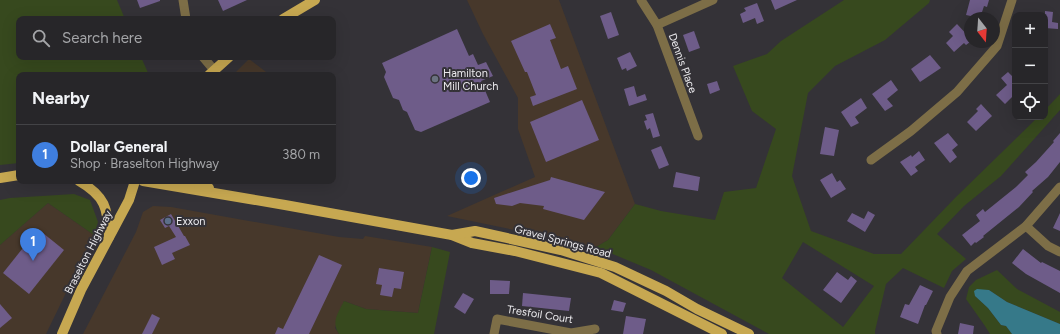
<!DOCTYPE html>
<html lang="en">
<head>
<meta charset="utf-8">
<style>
	body { margin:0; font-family:Figtree,sans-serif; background:#2f2e31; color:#f1f3f6 }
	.controls { position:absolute; right:12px; top:12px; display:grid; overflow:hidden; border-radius:8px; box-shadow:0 4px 16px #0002 }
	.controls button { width:36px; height:36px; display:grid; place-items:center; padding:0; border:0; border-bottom:1px solid #434346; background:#272629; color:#f1f3f6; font:20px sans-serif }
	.compass { position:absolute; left:964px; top:12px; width:36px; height:36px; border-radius:50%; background:#272629; box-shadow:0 4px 16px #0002; rotate:163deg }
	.you { position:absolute; left:471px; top:178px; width:14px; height:14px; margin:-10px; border:3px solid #fff; border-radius:50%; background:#1a73e8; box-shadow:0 0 0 6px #1a73e833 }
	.badge { display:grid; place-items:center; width:26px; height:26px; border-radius:50%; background:#b5c249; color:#fff; font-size:13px; font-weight:700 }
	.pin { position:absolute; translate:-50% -33px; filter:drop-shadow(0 1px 2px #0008) }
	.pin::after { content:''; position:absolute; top:21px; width:14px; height:12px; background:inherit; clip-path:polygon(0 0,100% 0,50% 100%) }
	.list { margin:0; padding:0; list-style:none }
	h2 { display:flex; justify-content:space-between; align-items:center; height:52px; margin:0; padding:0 16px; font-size:17px }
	h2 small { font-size:13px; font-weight:400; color:#a4a5a8 }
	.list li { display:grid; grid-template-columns:26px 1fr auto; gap:12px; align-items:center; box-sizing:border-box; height:60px; padding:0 16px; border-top:1px solid #434346 }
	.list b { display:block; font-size:15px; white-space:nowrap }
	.list p { margin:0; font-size:13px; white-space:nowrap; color:#a4a5a8 }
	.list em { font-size:13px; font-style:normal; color:#a4a5a8 }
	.icon { flex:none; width:22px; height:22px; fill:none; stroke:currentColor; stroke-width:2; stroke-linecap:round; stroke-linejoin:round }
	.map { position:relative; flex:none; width:1060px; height:334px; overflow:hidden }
	.search { position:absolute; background:#272629; box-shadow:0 4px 16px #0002; left:16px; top:16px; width:320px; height:44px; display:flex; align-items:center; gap:10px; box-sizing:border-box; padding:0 14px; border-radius:8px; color:#a4a5a8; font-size:15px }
	.panel { position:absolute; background:#272629; box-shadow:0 4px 16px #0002; left:16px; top:72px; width:320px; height:112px; border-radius:8px }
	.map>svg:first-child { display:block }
</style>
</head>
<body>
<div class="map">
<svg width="1060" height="334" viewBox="0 0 1060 334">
	<rect width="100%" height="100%" fill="#343237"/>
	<g fill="#47382b">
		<path d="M467,0H559L635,204L608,240L596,247L447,216L535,177L518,129V98L483,34Z"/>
		<path d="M249,59L270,75H233Z"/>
		<path d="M48,203L94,235L46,334H0V245Z"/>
		<path d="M153,206L171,207L339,237L363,239L365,236L432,247L418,313L366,309L344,301L335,328L339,334H83L136,232L143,212Z"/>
	</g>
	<g fill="#37491e" fill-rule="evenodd">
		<path d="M0,0H117L125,19H19V57H141L149,75H19V163L0,165Z"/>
		<path d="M844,0H930L929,3L885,40L835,66L808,93L792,176L811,231L874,254H901L955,198L1038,117H1045V110L1060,94V110L1001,176L964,206L937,234L966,259L952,271L944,288L903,268L886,284L875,331V334H769L651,270L596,247L608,240L635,204L661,211L715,220L724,192L756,188L776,129L752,111L733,66L767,54L781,41ZM803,242L874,286L843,327L782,278Z"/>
		<path d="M74,194L90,200L98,222L94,235L48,203L0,245V200L10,198Z"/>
		<path d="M432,247L450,252L434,334H339C331,322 338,313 344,301L366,309L418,313Z"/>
		<path d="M997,270L1017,289L1060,312V324L1007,302L989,290L975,296L988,308L1001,325L1006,326L1012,334H990L985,326L966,299L969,287L976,280Z"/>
	</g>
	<path fill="#367989" d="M977,289L989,290L1007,302L1060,324V334H1012L1006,326L1001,325L988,308L975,296L974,291Z"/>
	<g fill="#6e5c89">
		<path d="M137,0H160V1L140,8Z"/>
		<path d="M218,0H247L223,11Z"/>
		<path d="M771,0H797L775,10Z"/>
		<path d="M970,0H989L987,7L984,6L980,18L966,15Z"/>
		<path d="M757,3L764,21L757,24L755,18L743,23L740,14L746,11L744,8Z"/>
		<path d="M1045,11L1053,12L1052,22L1058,23V29L1045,28Z"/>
		<path d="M611,12L619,35L608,39L600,16Z"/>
		<path d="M550,24L556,38L550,40L561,69L568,66L577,89L533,106L530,97L536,95L527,72H525L511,41Z"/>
		<path d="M957,24L970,38V42L966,45L964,43L954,52L946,43L953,36L949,32Z"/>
		<path d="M457,29L469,56L473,54L478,65L486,62L493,76L481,81L490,102L421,132L415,130L407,112L403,110L399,100L393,98L384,77L386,72L382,63Z"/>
		<path d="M694,31L700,48L689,52L683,35Z"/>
		<path d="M630,52L637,66L627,71L626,68L622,70L617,58Z"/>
		<path d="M930,55L941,68L920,82L911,69Z"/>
		<path d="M1008,72L1015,79V94L1005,104L996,95L1007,85L1001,78Z"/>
		<path d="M891,80L898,90L887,99L893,106L885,111L872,94Z"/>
		<path d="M717,81L720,90L710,94L707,84Z"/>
		<path d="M634,86L637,97L645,94L647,100L629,106L624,89Z"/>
		<path d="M861,98L867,108L855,117L859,123L851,127L841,112Z"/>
		<path d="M582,100L599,140L546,162L530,122Z"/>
		<path d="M981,104L992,116L976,131L967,122L978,111L976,109Z"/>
		<path d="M653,113L660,136L653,138L650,128L647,130L644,121L647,120L645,115Z"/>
		<path d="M825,127L839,130L834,156L820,154Z"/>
		<path d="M948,133L958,145L952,150L957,157L950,163L934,143Z"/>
		<path d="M1060,133V162L1048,177L1032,191L1033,192L1019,207L983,236L984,237L976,243L975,242L971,246L962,235L980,221L976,215L983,209L985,212L1016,187L1028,175L1025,172L1036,162L1054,142L1053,141Z"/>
		<path d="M661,146L669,165L659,169L651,150Z"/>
		<path d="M919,151L925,160L915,167L918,171L911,176L900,162L911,155L912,157Z"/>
		<path d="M676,172L700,177L698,191L673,187Z"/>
		<path d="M832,173L837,182L840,180L846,189L831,198L820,180Z"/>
		<path d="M551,177L605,192L584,220L543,209L544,206L520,203L512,206L496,204L494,198L550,180Z"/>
		<path d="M868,211L875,215L865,232L847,221L852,213L864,219Z"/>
		<path d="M1060,213V231L1053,228Z"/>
		<path d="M171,214L184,236H185L190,245L172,253L175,259L162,265L154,247L176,237L169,226L165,228L160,220Z"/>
		<path d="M38,229L64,250L29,294L3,273Z"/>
		<path d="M1023,249L1041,263L1042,262L1060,271V293L1026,274L1012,263Z"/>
		<path d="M319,255L342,265L309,334H275L278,327L283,329Z"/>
		<path d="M379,268L404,272L401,289L394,288L392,297L380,295L382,285L376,284Z"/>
		<path d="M837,272L848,280L851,276L857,281L841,303L823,290Z"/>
		<path d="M490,280L510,281L509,294H490Z"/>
		<path d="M920,285L933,291L926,305H925L918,324L900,317L905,304L909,305Z"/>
		<path d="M463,293L474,299L465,314L454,307Z"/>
		<path d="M523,293L571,298L569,311L522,306Z"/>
		<path d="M614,300L626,303L623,312L611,310Z"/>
		<path d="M0,304L12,318L0,328Z"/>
		<path d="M152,314L160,318L152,334H142Z"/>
		<path d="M626,316L646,319L643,334H623Z"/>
		<path d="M960,323L974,326L973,334H958Z"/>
	</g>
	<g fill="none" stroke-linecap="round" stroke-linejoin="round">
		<g stroke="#7d6e47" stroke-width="9">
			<path d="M183,0L186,19"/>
			<path d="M641,0L657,25L698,136"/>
			<path d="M657,25L713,0"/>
			<path d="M203,57L214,70"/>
			<path d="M871,160L911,131L957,92L997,46L1012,0"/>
			<path d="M1026,226L1048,246L1060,252"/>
			<path d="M494,334L497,319L571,333L595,329"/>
			<path d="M937,334L936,331L950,297L967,271L1026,226L1060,187"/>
		</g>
		<g stroke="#c7a851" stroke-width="10">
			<path d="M283,19L315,0"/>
			<path d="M209,75L229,57"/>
			<path d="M0,178L19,175"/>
			<path d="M79,181C105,196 108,208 109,237"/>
			<path d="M143,181L285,205L452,235L472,243L515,251L601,273L722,334"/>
			<path d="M193,181L209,188"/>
			<path d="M452,235L475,231L561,250L615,267L666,291L697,309L749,334"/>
			<path d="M62,334L81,290L129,200L135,181"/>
		</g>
	</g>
	<circle fill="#6b7280" stroke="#343237" stroke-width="1.5" cx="435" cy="79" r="4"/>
	<circle fill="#5c6f8a" stroke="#343237" stroke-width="1.5" cx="168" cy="221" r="4"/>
	<g text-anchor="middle" stroke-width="4" stroke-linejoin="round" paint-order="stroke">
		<g font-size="11" fill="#ebeaed" stroke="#343237">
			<text transform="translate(683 63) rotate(70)" y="4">Dennis Place</text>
			<text transform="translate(563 241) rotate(15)" y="4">Gravel Springs Road</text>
			<text transform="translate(88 252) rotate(-63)" y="4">Braselton Highway</text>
			<text transform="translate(540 314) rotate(9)" y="4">Tresfoil Court</text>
		</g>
		<g font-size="11" fill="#ebeaed" stroke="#343237" text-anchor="start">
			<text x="443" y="77">Hamilton<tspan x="443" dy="13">Mill Church</tspan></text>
			<text x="176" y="225">Exxon</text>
		</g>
	</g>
</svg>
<div class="controls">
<button>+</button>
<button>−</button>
<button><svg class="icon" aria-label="locate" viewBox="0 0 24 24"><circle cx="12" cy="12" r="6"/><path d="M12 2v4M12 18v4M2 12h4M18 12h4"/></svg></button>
</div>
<svg class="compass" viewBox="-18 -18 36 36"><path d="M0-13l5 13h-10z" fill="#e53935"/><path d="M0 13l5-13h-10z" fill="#a4a5a8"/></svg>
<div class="you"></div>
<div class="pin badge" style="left:33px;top:261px;background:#3f7fe0">1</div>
<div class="search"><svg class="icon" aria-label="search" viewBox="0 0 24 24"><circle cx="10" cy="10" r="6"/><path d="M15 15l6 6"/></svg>Search here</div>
<section class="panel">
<h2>Nearby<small></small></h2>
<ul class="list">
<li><span class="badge" style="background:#3f7fe0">1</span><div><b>Dollar General</b><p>Shop · Braselton Highway</p></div><em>380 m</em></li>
</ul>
</section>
</div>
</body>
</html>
